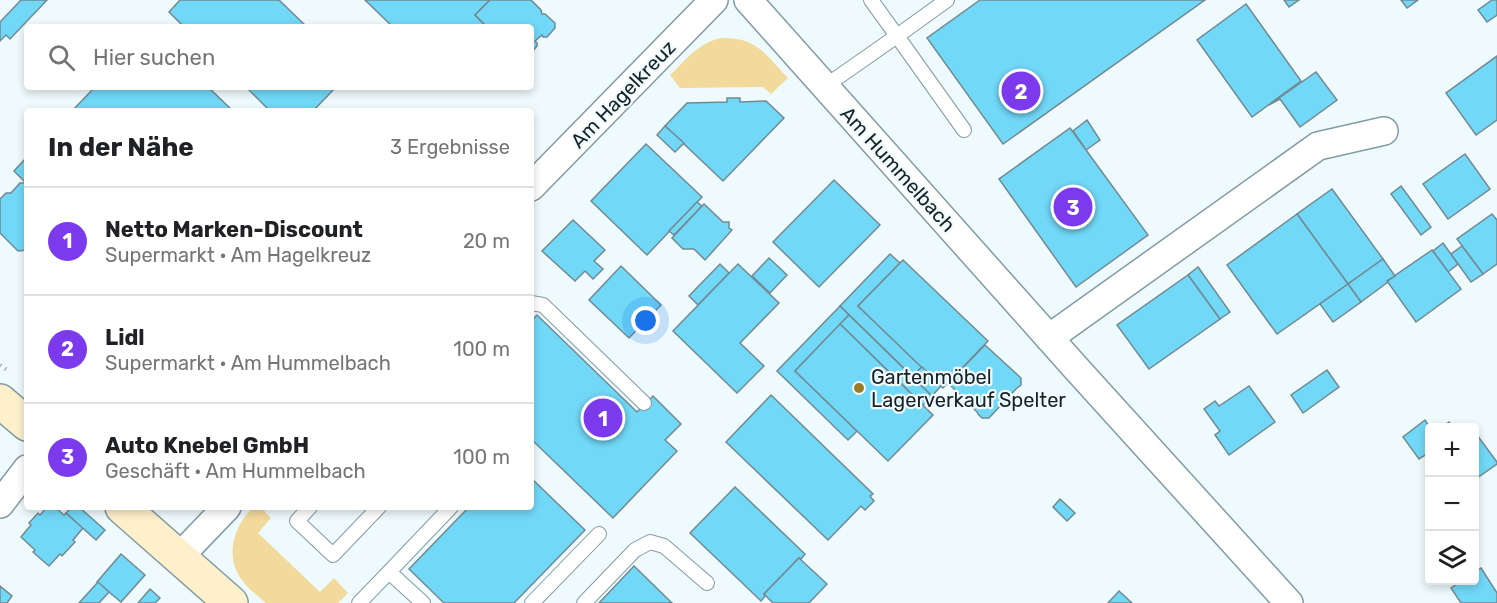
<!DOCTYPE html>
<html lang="de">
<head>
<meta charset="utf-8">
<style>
	body { margin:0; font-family:Rubik,sans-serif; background:#f6f6f6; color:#202124 }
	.controls { position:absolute; right:18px; bottom:18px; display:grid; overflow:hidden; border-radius:6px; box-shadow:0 3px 9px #0003 }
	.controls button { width:54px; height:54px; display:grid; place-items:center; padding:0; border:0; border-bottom:2px solid #e0e0e0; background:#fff; color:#202124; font:30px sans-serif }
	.you { position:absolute; left:646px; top:321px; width:21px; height:21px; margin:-15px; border:4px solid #fff; border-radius:50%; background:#1a73e8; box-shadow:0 0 0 9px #1a73e833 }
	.badge { display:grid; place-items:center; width:39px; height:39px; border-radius:50%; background:#7c3aed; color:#fff; font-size:20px; font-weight:700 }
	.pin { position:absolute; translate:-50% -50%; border:3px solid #fff; box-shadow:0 2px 6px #0006 }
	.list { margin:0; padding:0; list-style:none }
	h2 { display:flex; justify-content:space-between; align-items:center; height:78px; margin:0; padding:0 24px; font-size:26px }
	h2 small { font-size:20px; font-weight:400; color:#757577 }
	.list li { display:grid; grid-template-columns:39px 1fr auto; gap:18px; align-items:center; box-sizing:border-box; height:108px; padding:0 24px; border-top:2px solid #e0e0e0 }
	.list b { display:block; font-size:22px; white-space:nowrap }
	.list p { margin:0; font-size:20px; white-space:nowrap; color:#757577 }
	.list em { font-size:20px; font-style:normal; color:#757577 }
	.icon { flex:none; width:33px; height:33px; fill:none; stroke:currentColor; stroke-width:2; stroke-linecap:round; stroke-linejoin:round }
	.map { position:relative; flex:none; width:1497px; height:603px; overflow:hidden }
	.search { position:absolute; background:#fff; box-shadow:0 3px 9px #0003; left:24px; top:24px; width:510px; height:66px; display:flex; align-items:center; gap:15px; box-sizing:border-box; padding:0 21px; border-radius:6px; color:#757577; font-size:22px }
	.panel { position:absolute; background:#fff; box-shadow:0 3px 9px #0003; left:24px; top:108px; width:510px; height:402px; border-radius:6px }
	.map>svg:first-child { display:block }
</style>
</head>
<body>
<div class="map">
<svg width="1497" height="603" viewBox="0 0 1497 603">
	<rect width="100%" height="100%" fill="#effafd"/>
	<g fill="#f2d99c">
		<path d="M721,38C757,37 765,54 788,78L771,94L763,87L680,88L670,75C686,60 698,43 721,38Z"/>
		<path d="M253,507H268L264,511L271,518L258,533L320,592L334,578L348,593L338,603H266C258,596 248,589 242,580C231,567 230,546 237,531C240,522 247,514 253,507Z"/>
	</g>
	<g fill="#71d8f7" stroke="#718a92" stroke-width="1.5">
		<path d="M21,0H47L10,39L6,35L0,41V22Z"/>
		<path d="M180,0H279L307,27H184L169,12Z"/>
		<path d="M365,0H490L475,15L487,27H393Z"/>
		<path d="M490,0H531L541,10L542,14H545L555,23V28L547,37H543L542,35L535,41L537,43V46L531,53V27H487L475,15Z"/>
		<path d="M980,0H1205L1003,144L927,38Z"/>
		<path d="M1284,0H1299L1289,7Z"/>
		<path d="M1401,0H1418L1407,8Z"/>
		<path d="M1492,0H1497V15L1487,22L1478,10Z"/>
		<path d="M1246,4L1301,81L1252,117L1197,40Z"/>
		<path d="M1497,56V120L1476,135L1446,93Z"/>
		<path d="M1316,72L1337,100L1300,127L1280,99L1269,105Z"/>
		<path d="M95,87H208L233,111H72Z"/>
		<path d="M246,87H336L313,111H270Z"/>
		<path d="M727,98H740V102L766,101L784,118L723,181L665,126L687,103L727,102Z"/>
		<path d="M1087,120L1100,140L1086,150L1073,131Z"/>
		<path d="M665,126L684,143L675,152L657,135Z"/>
		<path d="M1070,128L1148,235L1076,287L999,179Z"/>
		<path d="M646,144L702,197L647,255L591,201Z"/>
		<path d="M1465,154L1490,189L1448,219L1423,184Z"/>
		<path d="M27,157V182L26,183L14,171Z"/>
		<path d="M834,180L880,225L819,287L773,242Z"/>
		<path d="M20,183H27V250L18,251L0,233V199L6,193H11Z"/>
		<path d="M1401,186L1431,227L1421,235L1391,194Z"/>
		<path d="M1332,189L1383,259L1348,284L1297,214Z"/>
		<path d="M697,202L702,206L674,235L669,231Z"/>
		<path d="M704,204L723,222H729V228L732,230L705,260L694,249H683L672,238Z"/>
		<path d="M1297,214L1348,284L1277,334L1227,265Z"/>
		<path d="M1492,214L1497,220V264L1483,274L1457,239Z"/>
		<path d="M573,220L605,250L594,261L603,269L593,279L585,271L575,281L542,251Z"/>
		<path d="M1443,243L1458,264L1448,272L1433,251Z"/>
		<path d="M1462,246L1483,274L1471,282L1451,254Z"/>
		<path d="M1432,250L1461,289L1416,322L1387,281Z"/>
		<path d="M890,254L900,263L858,306L922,367L912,376L840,306Z"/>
		<path d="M769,258L787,275L770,293L752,276Z"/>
		<path d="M1383,259L1395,276L1387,281L1388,282L1361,302L1348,284Z"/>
		<path d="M903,260L988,341L943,388L858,306Z"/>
		<path d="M720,264L729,273L698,305L689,296Z"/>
		<path d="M738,264L779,303L740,343L764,366L737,393L673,331Z"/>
		<path d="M621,266L661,305L629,338L589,300Z"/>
		<path d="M1198,267L1230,312L1220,319L1188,275Z"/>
		<path d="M1188,275L1220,319L1149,369L1117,325Z"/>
		<path d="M1348,284L1361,302L1333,322L1320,304Z"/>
		<path d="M840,306L849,315L795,371L857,431L848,440L777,371Z"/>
		<path d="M537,315L637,412L653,396L681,424L665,440L677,451L613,518L531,439V321Z"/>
		<path d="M849,315L932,396L923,405L840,324Z"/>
		<path d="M840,324L933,415L888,461L795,371Z"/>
		<path d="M985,345L1021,378V385L1016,389L989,418H982L978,414V413L948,383Z"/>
		<path d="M922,367L941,386L932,396L912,376Z"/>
		<path d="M1327,370L1339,387L1303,413L1291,395Z"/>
		<path d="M1249,386L1275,422L1229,455L1215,435L1220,431L1204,409L1215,401L1219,406Z"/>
		<path d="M771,395L873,494L870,496L874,501L865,510L861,506L828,540L726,442Z"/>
		<path d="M1425,420L1430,428V452L1419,459L1403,437Z"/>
		<path d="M1449,422L1453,428H1441Z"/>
		<path d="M1474,431L1497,462V464L1474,480Z"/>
		<path d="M531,478L585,530L514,603H444L409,569L469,507H531Z"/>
		<path d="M735,487L805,554L801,559L799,558L764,594L765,596L761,601L690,533Z"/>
		<path d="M1060,499L1075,513L1067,521L1053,507Z"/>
		<path d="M47,507H55L64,515L66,513L83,528L73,540L75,542L62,556L60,554L49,566L33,552L35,550L21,537L31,525L29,523L38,513L40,515Z"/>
		<path d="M72,507H79L105,530L96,540L66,513Z"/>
		<path d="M121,554L145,575L121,602L97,582Z"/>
		<path d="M799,558L827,584L809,603H773L764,594Z"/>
		<path d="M634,566L672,603H599Z"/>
		<path d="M1481,568L1497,593V603H1461L1451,588L1463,580H1474V573Z"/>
		<path d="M98,582L109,592L99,603H79Z"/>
		<path d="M0,586L12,596L7,603H0Z"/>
		<path d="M150,589L160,598L155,603H138Z"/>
		<path d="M1119,591L1132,603H1108Z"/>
	</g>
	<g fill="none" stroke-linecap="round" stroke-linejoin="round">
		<defs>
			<g id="service">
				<path d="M871,0L897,36L947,0"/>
				<path d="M824,87L897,36L964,130"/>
				<path d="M531,303L543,305L644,403"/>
				<path d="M310,507L297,521L333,555L379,507"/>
				<path d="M389,572L451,507"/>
				<path d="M359,603L389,572L423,603"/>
				<path d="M532,603L599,534"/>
				<path d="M584,603L635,550L650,542L664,546L707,583"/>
			</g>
			<g id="minor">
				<path d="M748,0L1075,367L1289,603"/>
				<path d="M531,187L714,0"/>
				<path d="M1049,338L1318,146L1384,131"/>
				<path d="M0,504L27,469"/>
				<path d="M179,557L227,507"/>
			</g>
			<g id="secondary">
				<path d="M0,401L27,424"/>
				<path d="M122,507L231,603"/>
			</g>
		</defs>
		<use href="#service" stroke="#829ba4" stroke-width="16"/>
		<use href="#minor" stroke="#829ba4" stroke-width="30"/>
		<use href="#secondary" stroke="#829ba4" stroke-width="36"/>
		<path stroke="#a8b3b6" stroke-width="4" stroke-dasharray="1.5 4.5" stroke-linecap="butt" d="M0,365L7,370"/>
		<use href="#service" stroke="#fff" stroke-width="14"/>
		<use href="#minor" stroke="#fff" stroke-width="27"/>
		<use href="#secondary" stroke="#fef0ca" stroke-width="33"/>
	</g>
	<circle fill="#9a7b25" stroke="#effafd" stroke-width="2" cx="859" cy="388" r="6"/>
	<g text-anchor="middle" stroke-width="4.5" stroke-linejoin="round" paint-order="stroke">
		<g font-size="20" fill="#182225" stroke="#effafd">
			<text transform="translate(623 94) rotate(-46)" y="7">Am Hagelkreuz</text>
			<text transform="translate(898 169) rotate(48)" y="7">Am Hummelbach</text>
		</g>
		<g font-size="20" fill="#182225" stroke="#effafd" text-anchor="start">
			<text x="871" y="384">Gartenmöbel<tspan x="871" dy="23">Lagerverkauf Spelter</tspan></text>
		</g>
	</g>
</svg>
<div class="controls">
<button>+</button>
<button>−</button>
<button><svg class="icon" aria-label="layers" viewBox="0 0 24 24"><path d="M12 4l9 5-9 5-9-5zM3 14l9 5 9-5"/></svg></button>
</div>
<div class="you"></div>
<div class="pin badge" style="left:603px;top:418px">1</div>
<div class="pin badge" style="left:1021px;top:91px">2</div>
<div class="pin badge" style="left:1073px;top:207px">3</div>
<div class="search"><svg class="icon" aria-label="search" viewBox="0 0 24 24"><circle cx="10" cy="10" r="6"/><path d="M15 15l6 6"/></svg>Hier suchen</div>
<section class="panel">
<h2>In der Nähe<small>3 Ergebnisse</small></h2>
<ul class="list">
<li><span class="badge">1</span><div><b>Netto Marken-Discount</b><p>Supermarkt · Am Hagelkreuz</p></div><em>20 m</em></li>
<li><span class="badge">2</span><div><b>Lidl</b><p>Supermarkt · Am Hummelbach</p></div><em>100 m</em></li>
<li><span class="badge">3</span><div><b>Auto Knebel GmbH</b><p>Geschäft · Am Hummelbach</p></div><em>100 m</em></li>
</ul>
</section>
</div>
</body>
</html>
